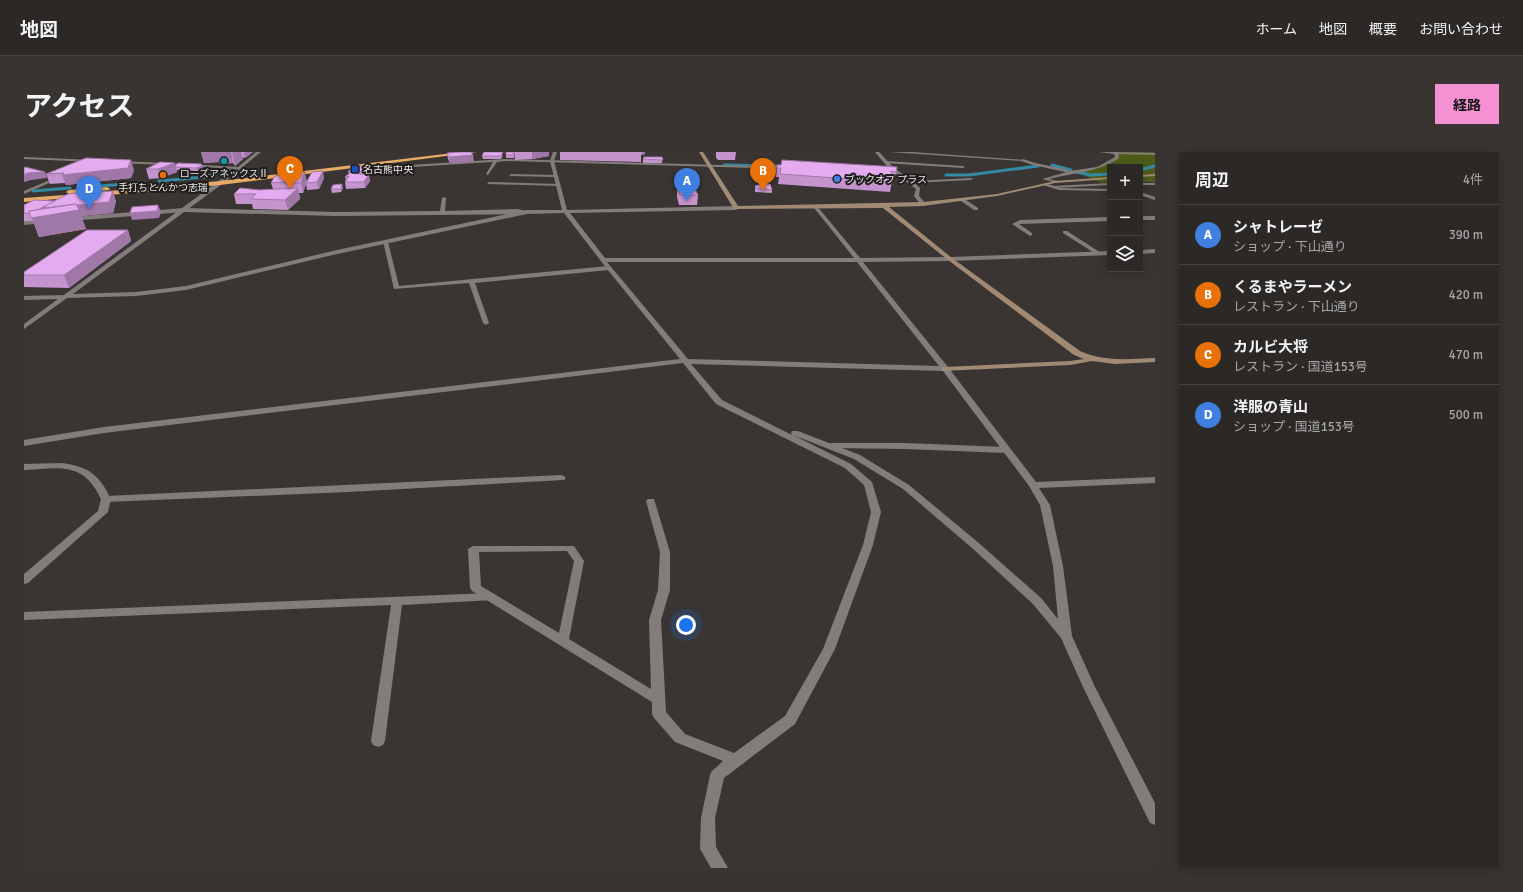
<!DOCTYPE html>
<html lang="ja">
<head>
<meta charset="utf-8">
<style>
	body { margin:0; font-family:Signika,"Noto Sans JP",sans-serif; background:#383432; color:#f1f3f6 }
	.controls { position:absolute; right:12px; top:12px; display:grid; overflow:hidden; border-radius:0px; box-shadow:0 2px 10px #0003 }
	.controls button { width:36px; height:36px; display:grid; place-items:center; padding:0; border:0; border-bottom:1px solid #484443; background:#2c2826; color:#f1f3f6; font:20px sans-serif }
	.you { position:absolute; left:662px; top:473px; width:14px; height:14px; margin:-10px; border:3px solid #fff; border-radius:50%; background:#1a73e8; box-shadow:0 0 0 6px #1a73e833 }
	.badge { display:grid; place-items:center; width:26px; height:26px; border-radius:50%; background:#f591d2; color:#fff; font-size:13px; font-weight:700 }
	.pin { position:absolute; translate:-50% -33px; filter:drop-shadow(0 1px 2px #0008) }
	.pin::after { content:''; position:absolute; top:21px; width:14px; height:12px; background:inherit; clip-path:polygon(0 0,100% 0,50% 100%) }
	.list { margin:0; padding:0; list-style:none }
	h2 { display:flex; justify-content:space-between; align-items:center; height:52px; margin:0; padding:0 16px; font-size:17px }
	h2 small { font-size:13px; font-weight:400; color:#a6a6a7 }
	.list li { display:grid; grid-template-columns:26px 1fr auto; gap:12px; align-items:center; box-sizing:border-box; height:60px; padding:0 16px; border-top:1px solid #484443 }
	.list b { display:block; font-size:15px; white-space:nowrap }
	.list p { margin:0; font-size:13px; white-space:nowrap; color:#a6a6a7 }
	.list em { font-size:13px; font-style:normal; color:#a6a6a7 }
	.icon { flex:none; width:22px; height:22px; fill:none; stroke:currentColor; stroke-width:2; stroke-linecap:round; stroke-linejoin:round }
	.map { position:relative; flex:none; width:1131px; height:716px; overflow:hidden; border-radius:0px }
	header { display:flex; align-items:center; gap:24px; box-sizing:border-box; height:56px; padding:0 20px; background:#2c2826; border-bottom:1px solid #484443 }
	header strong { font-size:19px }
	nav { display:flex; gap:22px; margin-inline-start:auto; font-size:14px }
	.intro { display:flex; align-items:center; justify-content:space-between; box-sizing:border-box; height:96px; padding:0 24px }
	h1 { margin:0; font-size:28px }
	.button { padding:10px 18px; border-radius:0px; background:#f591d2; color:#111; font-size:14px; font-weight:700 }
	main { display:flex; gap:24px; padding:0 24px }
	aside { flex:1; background:#2c2826; border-radius:0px; box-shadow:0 2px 10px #0003 }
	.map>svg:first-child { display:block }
</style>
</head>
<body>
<header>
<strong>地図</strong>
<nav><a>ホーム</a><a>地図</a><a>概要</a><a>お問い合わせ</a></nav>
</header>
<div class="intro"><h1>アクセス</h1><a class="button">経路</a></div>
<main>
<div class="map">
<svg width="1131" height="716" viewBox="0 0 1131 716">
	<rect width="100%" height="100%" fill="#3a3533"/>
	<path fill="#4c5c18" d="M1091,0H1131V30H1116V15H1086V30L1077,31L1051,19L1074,16L1093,6Z"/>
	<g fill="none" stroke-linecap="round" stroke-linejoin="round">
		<g stroke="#328aa4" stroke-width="3">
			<path d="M700,13L760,14"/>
			<path d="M1028,13L1047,18"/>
			<path d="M1116,18L1131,14"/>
			<path d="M1053,20L1066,23L1086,22"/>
			<path d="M922,23H945L1014,14"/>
			<path d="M135,29L181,25L205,18"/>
			<path d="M61,35L102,32"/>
			<path d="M9,39L46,36"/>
		</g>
		<g fill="#827c7a" fill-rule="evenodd">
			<path d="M1091,0L1131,1V3L1092,2L1090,1Z"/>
			<path d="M481,7L766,15L768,16L766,17L481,9L473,10L464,23L462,22L469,10L371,16L357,11L359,10L371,14Z"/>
			<path d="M999,7L1011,11L1041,17L1048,20L1046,21L1009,13L997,9Z"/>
			<path d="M862,9L939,14L941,15L939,16L860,11Z"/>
			<path d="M487,22L532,23L534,24L532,25L485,24Z"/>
			<path d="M35,24L39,25L0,42V39Z"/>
			<path d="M949,26L947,28L887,31L885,30L887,29Z"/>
			<path d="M465,30L535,32L537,33L535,34L463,32Z"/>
			<path d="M1086,31V33L1030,36L1028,35L1030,34Z"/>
			<rect x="1116" y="31" width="15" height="2"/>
			<path d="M420,45L422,46L421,59L494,57L506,60L503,62L312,64L160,60L46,69L43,67L46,65L160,56L312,60L416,59L418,46Z"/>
			<rect x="1116" y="64" width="15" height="4"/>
			<path d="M1086,65V69L995,72L1008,81V83L1006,84L988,72L996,68Z"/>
			<path d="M24,68V70L22,71L0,73V69Z"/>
			<path d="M1039,79H1043L1077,101L1072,102L1039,81Z"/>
			<path d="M359,89L364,90L375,134L585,114L588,116L585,118L451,131L465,171L462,173L459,171L445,131L370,137Z"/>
			<path d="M808,291H881L982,295L987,298L982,301L881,297L805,296L804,294L805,292Z"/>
			<path d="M537,323L540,324L542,326L540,328L324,340L82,350L77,347L82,344Z"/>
			<path d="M466,441L470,442L472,445L470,448L378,453L361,589L359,593L354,595L349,593L347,589L367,453L0,468V460Z"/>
		</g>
		<g fill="#827c7a" fill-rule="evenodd">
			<path d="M232,0H237L198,32L49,142L112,140L162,134L313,98L503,58H538L526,9L529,0H533L530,9L543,58L712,54L715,56L712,58L546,61L581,106H830L791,57L790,56L793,54L836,106L926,105L1086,99V103L926,109L839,110L924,215L1012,330L1131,325V331L1015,336L1026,353L1039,414L1048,484L1071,535L1131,651V673L1126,671L1059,535L1037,486L1009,452L948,396L879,337L830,307L769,283L827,312L848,330L857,360L849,393L811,497L771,572L700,626L691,666L692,695L704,716H687L676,697L677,666L686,623L688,619L699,609L651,590L630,566L628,562V550L448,439L446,436L444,397L449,394H550L560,409L545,487L627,537L625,468L634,438L636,400L622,349L624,347H630L646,400V438L637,468L642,560L661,582L710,601L761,564L799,497L839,393L847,360L840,333L821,316L692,252L659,211L80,281L0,294V288L80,275L656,207L583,117L540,61L503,62L313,102L162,138L112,144L43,146L0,177V172L34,147L0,148V144L40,143L211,17L164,14L162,12L214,15ZM583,110H833L915,214L664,207ZM667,212L919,219L1005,334L1016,353L1029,414L1034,467L1017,446L956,392L885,333L836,303L774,279H768L767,281L768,283L698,248ZM543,399L550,409L535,481L457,434L455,400Z"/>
			<path d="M851,0H855L870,16L889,29L896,36L895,44L902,52L901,53H897L890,44L892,37L866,18Z"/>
			<path d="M865,0H888L1001,8L999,9Z"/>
			<path d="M1075,0H1094L1095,6C1076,20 1048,21 1025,27L1033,29V31L1018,27L1046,19L1073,15L1091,5L1090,2Z"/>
			<path d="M0,5L70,8L72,9L70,10L0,7Z"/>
			<path d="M94,9L144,11L146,12L144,13L92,11Z"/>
			<path d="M1021,31L1036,36L1086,37V39L1035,38L1019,33Z"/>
			<path d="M1116,40L1131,45V48L1116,43Z"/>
			<path d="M939,46L954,56V58H950L937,49L936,48Z"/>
			<path d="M1131,97V101L1116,102V98Z"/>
			<path d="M38,311C66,315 75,323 87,347L84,360L4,431L0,432V422L74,359L77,347C59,309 36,316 0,318V312Z"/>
		</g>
		<g fill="#a18a74" fill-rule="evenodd">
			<path d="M675,0H679L714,54L899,50L973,42L1031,29L1086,25V27L1031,31L973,44L899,54L865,55L928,106L1056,199C1080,210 1105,207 1131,206V210L1091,212L1068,209L1046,213L918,219V215H921L1046,209L1060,207L1050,203L924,108L859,56L710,57Z"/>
			<path d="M1131,22V24L1116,25V23Z"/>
		</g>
		<g fill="#e8ab65" fill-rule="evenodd">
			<path d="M437,0H453L196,33L74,44L71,42L74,40L196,29Z"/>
			<path d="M83,35L86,37L85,38L45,42L42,40L45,38Z"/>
			<path d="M54,42L56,43V45L0,50V46Z"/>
		</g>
	</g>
	<g fill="#c593ce">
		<path d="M177,0H229L221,6L218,5L219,7L211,14L209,11L196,12L195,10L180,11Z"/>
		<path d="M490,0H525V4L508,7L491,8Z"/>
		<path d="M490,0V6H482V3Z"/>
		<path d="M536,0H621V2L617,3V10L536,8Z"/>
		<path d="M692,0H712L711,8H694L692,6Z"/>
		<path d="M423,1L450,9L426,11L424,7Z"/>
		<path d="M479,3L477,7H459L458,4Z"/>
		<path d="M638,5V11H619V7Z"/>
		<path d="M177,12L179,17L173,19L153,18V20L137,26L125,27L122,17L151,13Z"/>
		<path d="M753,13L873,15L870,29H868L866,40L754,32L755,25H752Z"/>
		<path d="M346,14L347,20L345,24L346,29L341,36L322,37L321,30L322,28L321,25L325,22L324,20Z"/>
		<path d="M110,18L107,26L42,33L41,31L26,32L22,22Z"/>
		<path d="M300,26L295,37L283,38L282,32L279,41H275L276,47L264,58L229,57L228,52H212L210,42L235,38L249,37L247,31L282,29Z"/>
		<path d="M731,34L748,38V41L731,40Z"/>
		<path d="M653,35L674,43L673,53H655L653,45Z"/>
		<path d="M319,36L317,40L308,41L307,37Z"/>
		<path d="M75,40L92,49L89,61L57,64L62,77L15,85L9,69H0V53L31,49Z"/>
		<path d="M104,78L107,89L45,136L0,135V120Z"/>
	</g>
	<g fill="#a078a8">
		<path d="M177,0H207L209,11L196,12L195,10L180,11Z"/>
		<path d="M208,0H217L219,7L211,14Z"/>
		<path d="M220,0H229L221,6Z"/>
		<path d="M508,0H525V4L508,7Z"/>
		<path d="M617,0H621V2L617,3L618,0Z"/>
		<path d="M449,3L450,9L426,11L425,5Z"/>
		<path d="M107,8L110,18L107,26L42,33L38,23Z"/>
		<path d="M151,11L153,20L137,26L134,17Z"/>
		<path d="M178,14L179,17L173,19L172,16Z"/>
		<path d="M346,14L347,20L345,24L346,29L341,36L340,30L344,24L343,20Z"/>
		<path d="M299,19L300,26L295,37L293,30Z"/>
		<path d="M21,20L23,26L7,28L0,30V23L4,21Z"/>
		<path d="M281,20L283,30L282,31V32L279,41L277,31Z"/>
		<path d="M318,32L319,36L317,40V37Z"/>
		<path d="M274,36L276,47L264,58L261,48Z"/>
		<path d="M89,39L92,49L89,61L57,64L62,77L15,85L6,61L31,49Z"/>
		<path d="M134,53L137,60L135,66L108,68L106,61Z"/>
		<path d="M104,78L107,89L45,136L40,123Z"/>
	</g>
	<g fill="#e5abf0" stroke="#a078a8">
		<path d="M436,0H447L449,3L425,5L423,1Z"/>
		<path d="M460,0H479L477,4H458Z"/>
		<path d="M482,0H490L489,3H482Z"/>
		<path d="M620,5H638L639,8L619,7Z"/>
		<path d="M62,6L107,8L104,16L38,23L40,21L22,22Z"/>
		<path d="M758,8L873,15L872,20L867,19L869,30L756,22L757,16H753V13H757Z"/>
		<path d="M136,10L151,11L134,17H122Z"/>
		<path d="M154,11L177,12L178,14L172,16L152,15L151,13Z"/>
		<path d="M329,14H346L343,20H334L333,21V22H345L340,30H321L325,24L321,25L327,20H324Z"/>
		<path d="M1,15L21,20L4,21L0,23V16Z"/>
		<path d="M299,19L293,30L282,31L288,20Z"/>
		<path d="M281,20L277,31H261L262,30L247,31L251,24L259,23V22Z"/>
		<path d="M318,32L317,37H307L309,33Z"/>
		<path d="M746,32L748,38L732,36L731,34L734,33Z"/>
		<path d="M653,35H670L674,43H656Z"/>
		<path d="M216,36L235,38L274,36L261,48L227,47L232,42H210Z"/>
		<path d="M75,38L74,40L89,39L85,50L53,53L52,52L21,56L22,53L44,42Z"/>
		<path d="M10,48L31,49L13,58L5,59L6,61H0V53Z"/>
		<path d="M52,52L55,58L7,66L5,59Z"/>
		<path d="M134,53L133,59L106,61L108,55Z"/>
		<path d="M63,78H104L40,123H0V120Z"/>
	</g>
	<circle fill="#0f9aa8" stroke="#1f1d1c" stroke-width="1.5" cx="200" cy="9" r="4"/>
	<rect fill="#1a4fb4" stroke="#1f1d1c" stroke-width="1.5" x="327" y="13" width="8" height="8" rx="2"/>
	<circle fill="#e8710a" stroke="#1f1d1c" stroke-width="1.5" cx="139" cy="23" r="4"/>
	<circle fill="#3f7fe0" stroke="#1f1d1c" stroke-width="1.5" cx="813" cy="27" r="4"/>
	<g text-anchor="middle" stroke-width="4" stroke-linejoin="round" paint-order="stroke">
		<g font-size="10" fill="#ece9e8" stroke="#1f1d1c" text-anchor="start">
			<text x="339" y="21">名古熊中央</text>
			<text x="200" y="25" text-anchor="middle">ローズアネックスⅡ</text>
			<text x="821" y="31">ブックオフ プラス</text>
			<text x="139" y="39" text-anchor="middle">手打ちとんかつ志瑞</text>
		</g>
	</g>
</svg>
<div class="controls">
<button>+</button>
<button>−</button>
<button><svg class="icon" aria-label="layers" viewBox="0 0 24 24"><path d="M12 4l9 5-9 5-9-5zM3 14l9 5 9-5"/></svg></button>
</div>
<div class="you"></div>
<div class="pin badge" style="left:663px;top:49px;background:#3f7fe0">A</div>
<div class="pin badge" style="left:739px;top:39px;background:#e8710a">B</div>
<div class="pin badge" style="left:266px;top:37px;background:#e8710a">C</div>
<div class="pin badge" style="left:65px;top:57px;background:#3f7fe0">D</div>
</div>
<aside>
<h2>周辺<small>4件</small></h2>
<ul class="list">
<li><span class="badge" style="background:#3f7fe0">A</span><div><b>シャトレーゼ</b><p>ショップ · 下山通り</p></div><em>390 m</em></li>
<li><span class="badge" style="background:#e8710a">B</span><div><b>くるまやラーメン</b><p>レストラン · 下山通り</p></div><em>420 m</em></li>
<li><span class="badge" style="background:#e8710a">C</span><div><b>カルビ大将</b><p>レストラン · 国道153号</p></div><em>470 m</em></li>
<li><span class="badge" style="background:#3f7fe0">D</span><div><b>洋服の青山</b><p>ショップ · 国道153号</p></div><em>500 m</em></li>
</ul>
</aside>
</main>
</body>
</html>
